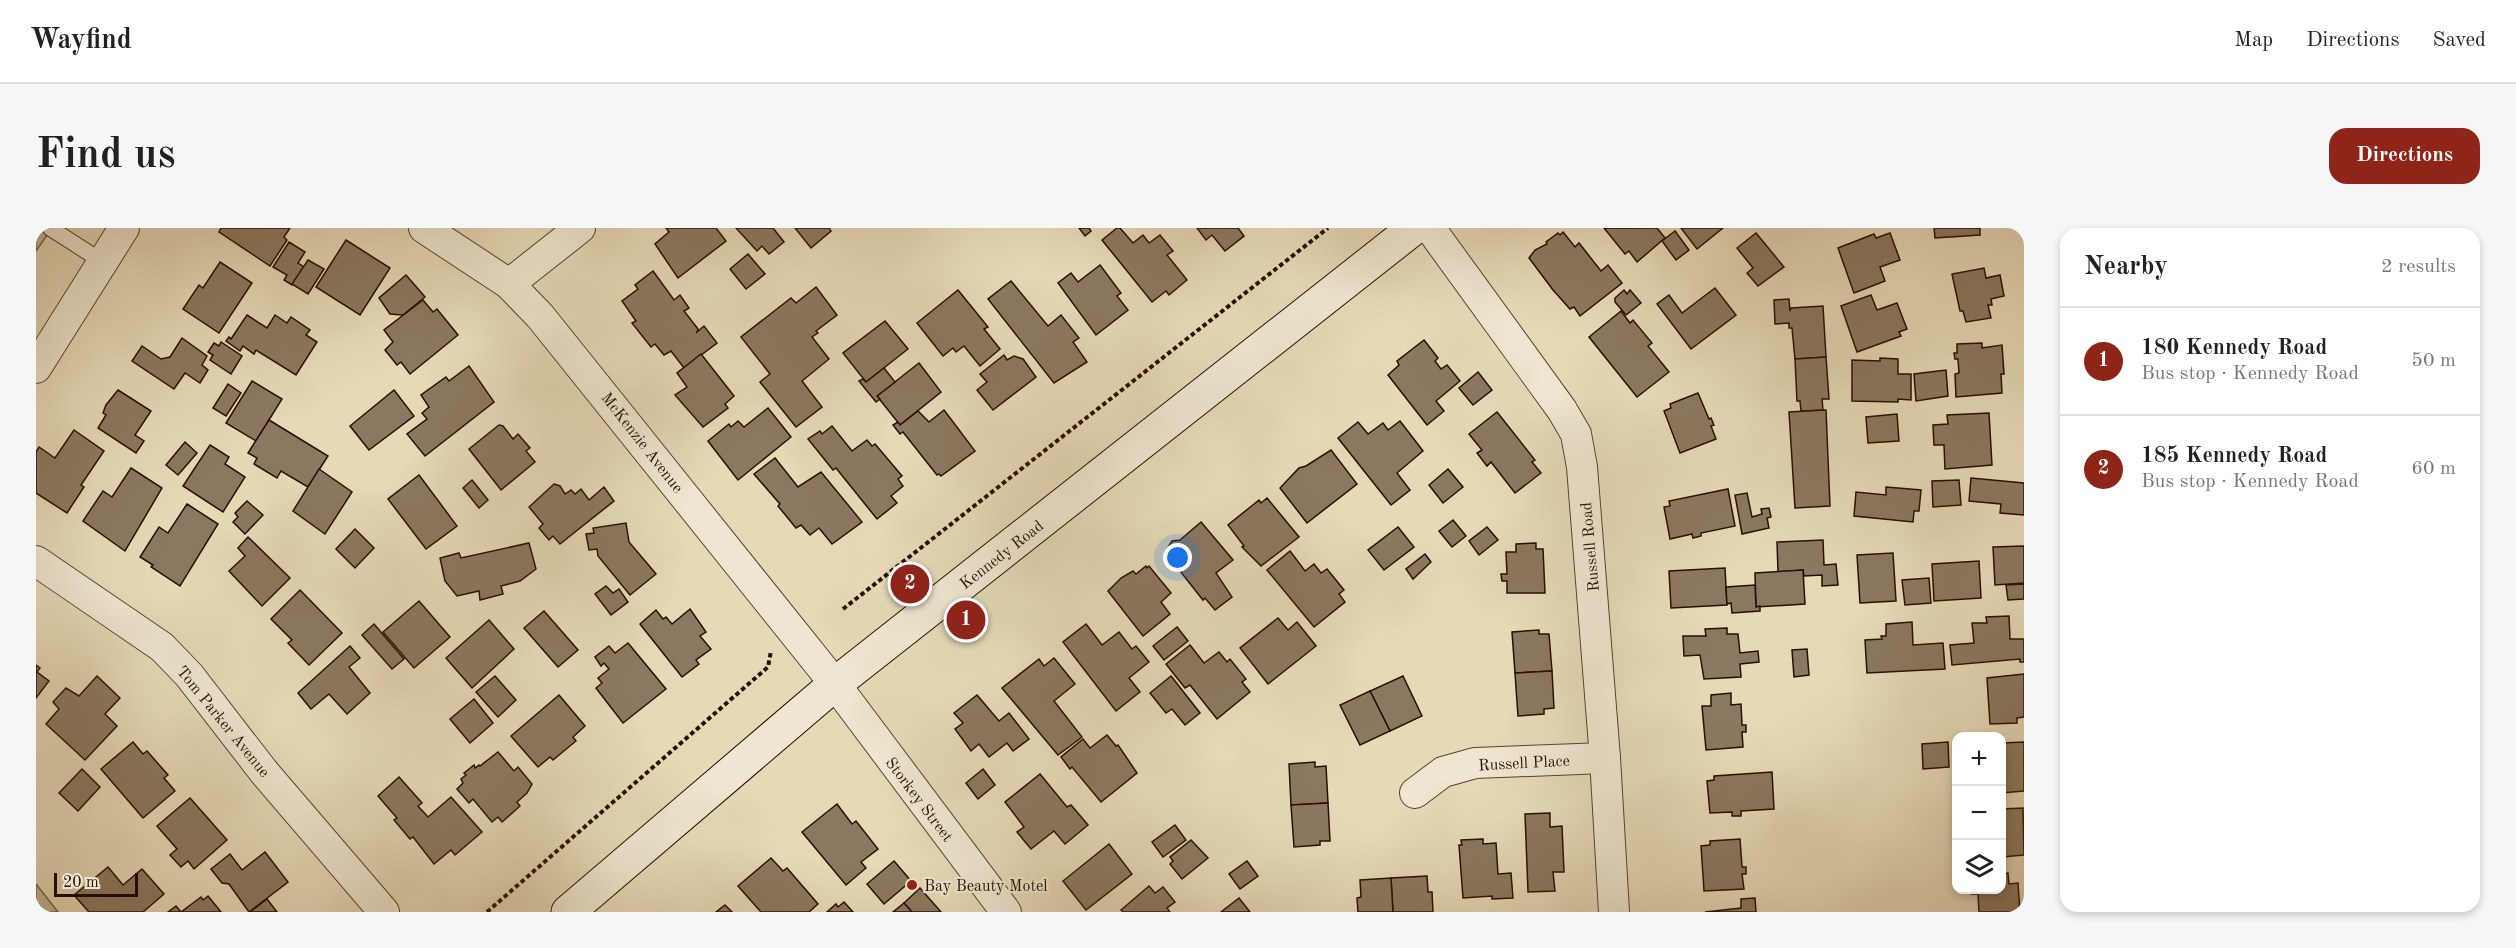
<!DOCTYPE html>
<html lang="en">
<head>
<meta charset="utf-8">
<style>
	body { margin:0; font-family:"Old Standard TT",serif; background:#f6f6f6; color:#222 }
	.controls { position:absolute; right:18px; bottom:18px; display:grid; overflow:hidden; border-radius:12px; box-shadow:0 3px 9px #0003 }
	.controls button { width:54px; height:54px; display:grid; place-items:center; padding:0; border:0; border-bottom:2px solid #e0e0e0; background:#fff; color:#222; font:30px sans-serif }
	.scale { position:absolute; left:18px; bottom:15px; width:84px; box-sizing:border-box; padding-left:6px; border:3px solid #2a0e02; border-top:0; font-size:16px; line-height:21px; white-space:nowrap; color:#2a0e02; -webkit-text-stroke:4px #eee6d0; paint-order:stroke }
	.you { position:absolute; left:1142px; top:330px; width:21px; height:21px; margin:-15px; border:4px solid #fff; border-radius:50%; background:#1a73e8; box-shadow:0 0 0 9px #1a73e833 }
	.badge { display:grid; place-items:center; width:39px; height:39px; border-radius:50%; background:#8f2418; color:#fff; font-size:20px; font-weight:700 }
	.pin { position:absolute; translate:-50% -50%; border:3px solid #fff; box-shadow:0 2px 6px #0006 }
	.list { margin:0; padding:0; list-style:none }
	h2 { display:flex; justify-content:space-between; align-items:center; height:78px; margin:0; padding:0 24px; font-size:26px }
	h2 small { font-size:20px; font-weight:400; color:#767676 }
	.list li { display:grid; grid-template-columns:39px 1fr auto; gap:18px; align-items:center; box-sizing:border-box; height:108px; padding:0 24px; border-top:2px solid #e0e0e0 }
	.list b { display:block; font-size:22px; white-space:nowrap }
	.list p { margin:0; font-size:20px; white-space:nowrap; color:#767676 }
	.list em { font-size:20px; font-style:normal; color:#767676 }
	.icon { flex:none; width:33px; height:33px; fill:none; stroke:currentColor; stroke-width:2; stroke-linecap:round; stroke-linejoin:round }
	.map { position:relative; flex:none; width:1988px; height:684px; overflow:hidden; border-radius:18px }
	header { display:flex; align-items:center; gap:36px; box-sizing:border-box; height:84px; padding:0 30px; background:#fff; border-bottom:2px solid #e0e0e0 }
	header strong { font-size:28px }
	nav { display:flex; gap:33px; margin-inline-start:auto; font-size:21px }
	.intro { display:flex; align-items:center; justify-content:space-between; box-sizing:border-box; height:144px; padding:0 36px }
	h1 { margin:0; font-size:42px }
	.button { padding:15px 27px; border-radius:18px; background:#8f2418; color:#fff; font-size:21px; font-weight:700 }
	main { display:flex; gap:36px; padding:0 36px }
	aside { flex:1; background:#fff; border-radius:18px; box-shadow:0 3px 9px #0003 }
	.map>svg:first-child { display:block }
</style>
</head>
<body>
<header>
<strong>Wayfind</strong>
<nav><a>Map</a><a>Directions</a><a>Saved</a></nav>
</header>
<div class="intro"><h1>Find us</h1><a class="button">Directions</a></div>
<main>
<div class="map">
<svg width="1988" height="684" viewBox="0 0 1988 684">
	<rect width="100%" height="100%" fill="#e5d9b6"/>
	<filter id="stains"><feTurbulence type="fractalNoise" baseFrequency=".00333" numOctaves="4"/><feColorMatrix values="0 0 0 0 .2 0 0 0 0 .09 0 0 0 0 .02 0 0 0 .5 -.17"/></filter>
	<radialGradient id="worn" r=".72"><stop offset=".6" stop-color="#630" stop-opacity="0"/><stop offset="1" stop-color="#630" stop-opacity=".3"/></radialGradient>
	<g fill="#c5b697" stroke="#78624c" stroke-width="1.5">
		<path d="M0,0H16L0,23Z"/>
		<path d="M0,656L22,684H0Z"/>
	</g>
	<g fill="#8b7860" stroke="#2a0e02" stroke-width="1.5">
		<path d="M185,0H254L248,9L251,12L234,38L183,4Z"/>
		<path d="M630,0H680L690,13L642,50L619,16L633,4Z"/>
		<path d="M700,0H737L748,14L733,26L726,18L721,23Z"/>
		<path d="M759,0H793L795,3L775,20Z"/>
		<path d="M1043,0H1053L1055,3L1049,8Z"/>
		<path d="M1081,0H1084L1097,15L1107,7L1113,15L1124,7L1137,23L1131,27L1151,52L1133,67L1130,63L1116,74L1066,12Z"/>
		<path d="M1161,0H1202L1208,8L1189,23L1176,7L1170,12Z"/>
		<path d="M1568,0H1621L1629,10L1601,34L1593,23L1589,26Z"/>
		<path d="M1645,0H1687L1661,21Z"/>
		<path d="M1898,0H1944V7L1899,10Z"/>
		<path d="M1639,3L1653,22L1640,32L1626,13Z"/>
		<path d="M1527,4L1539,19L1543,15L1565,43L1572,37L1586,55L1544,88L1538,79L1534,81L1517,62L1493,30L1499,22L1511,16L1510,14L1522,5L1524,7Z"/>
		<path d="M1720,5L1748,39L1722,58L1711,45L1717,40L1701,20Z"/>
		<path d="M1854,5L1864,32L1844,39L1849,53L1818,65L1802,20L1838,6L1840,10Z"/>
		<path d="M310,12L354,40L324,87L280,59Z"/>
		<path d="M253,14L269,24L262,35L268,39L256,57L248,52L251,47L237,39Z"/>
		<path d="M712,26L729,46L710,61L694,41Z"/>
		<path d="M272,32L288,41L272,66L256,56Z"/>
		<path d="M184,34L216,55L183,105L147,81L163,57L167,60Z"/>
		<path d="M1064,37L1085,65L1081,68L1092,82L1060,107L1022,55L1035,45L1042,54Z"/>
		<path d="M1948,40L1950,50L1964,47L1968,68L1955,71L1956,77H1952L1955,90L1930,94L1927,83H1924L1916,46Z"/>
		<path d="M617,43L638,72L644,67L653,80L648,83L662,101L661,104L668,98L681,115L648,140L635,123L628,127L619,116L615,119L596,95L600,93L586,73L602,61L599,57Z"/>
		<path d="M370,47L389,69L367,87L354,86L343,70Z"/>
		<path d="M975,53L1012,98L1025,87L1043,110L1037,114L1051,134L1018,155L952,71Z"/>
		<path d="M780,59L801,87L780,103L782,105L776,109L793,131L766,153L786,179L760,199L724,154L734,146L705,109L755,70L760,75Z"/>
		<path d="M1679,60L1700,87L1655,121L1621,76L1633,67L1646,85Z"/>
		<path d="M922,62L952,99L948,101L964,121L944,138L928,118L920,124L917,120L907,128L881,95Z"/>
		<path d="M1588,62L1591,66L1594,62L1605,75L1590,87L1579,74V70Z"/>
		<path d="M1835,67L1841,82L1861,75L1871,101L1863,104L1865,108L1821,124L1805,78Z"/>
		<path d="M1753,71L1754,83L1755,80L1787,78L1790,129L1759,131L1756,100H1753V95L1739,96L1738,72Z"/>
		<path d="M387,72L397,84L401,81L422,107L374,146L365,134L361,137L349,122L357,114L348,102Z"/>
		<path d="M1585,83L1594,95L1597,92L1616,115L1612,118L1633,144L1601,169L1553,109Z"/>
		<path d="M211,87L231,100L239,87L251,95L255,89L274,102L270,107L281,114L260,147L220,122L218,126L207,118L204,123L190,113L193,109L195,111Z"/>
		<path d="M849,93L872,121L830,154L807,125Z"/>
		<path d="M146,110L171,128L166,137L172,142L164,155L149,145L138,161L96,133L106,118L125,131L134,129Z"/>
		<path d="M1388,112L1402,130L1399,133L1405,141L1411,137L1424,153L1400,173L1408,183L1391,197L1352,147L1363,137L1361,133Z"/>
		<path d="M185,114L206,128L195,146L174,132L177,127L172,124L178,115L183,118Z"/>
		<path d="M1946,115V120L1966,117L1968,146H1965L1966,165L1920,169L1919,146L1923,145L1922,131H1919L1918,125H1921V116Z"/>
		<path d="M665,126L698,168L689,176L692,180L667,199L639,167L651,159L641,145Z"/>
		<path d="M968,127L971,132L978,128L987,131L1000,149L957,182L941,162L951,154L944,146Z"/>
		<path d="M1790,129L1793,171H1786L1787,182L1765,183L1764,173H1761L1759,131Z"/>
		<path d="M1844,130L1862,131V146H1875V172L1862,171V174L1816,173V132L1844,133Z"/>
		<path d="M883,135L905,164L864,197L841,168Z"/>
		<path d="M433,138L458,174L389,228L371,206L391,191L386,185L393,179L385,167L410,149L413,153Z"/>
		<path d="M848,140L859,154L841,168L844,171L840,174L823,153L827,151L830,154Z"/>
		<path d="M1910,142L1912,168L1880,173L1878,146Z"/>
		<path d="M1442,144L1456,162L1437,177L1423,160Z"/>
		<path d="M216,153L246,171L220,213L190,195Z"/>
		<path d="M192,156L205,165L190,188L177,180Z"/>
		<path d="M82,162L115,183L99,207L108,213L100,225L62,200L70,187L67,185L70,177Z"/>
		<path d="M358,162L378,188L333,222L314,198Z"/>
		<path d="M1662,165L1673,191L1675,190L1678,197L1675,198L1680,211L1644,225L1628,183L1635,180L1634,176Z"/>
		<path d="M732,180L755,209L702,252L672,213L693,196L695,199L702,193L708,199Z"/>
		<path d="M908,182L939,223L905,248L903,246L901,247L867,204L864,206L857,197L862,194L864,197L882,183L893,194Z"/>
		<path d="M1790,182L1794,278L1759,280L1753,184Z"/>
		<path d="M1461,184L1499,232L1496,234L1505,245L1479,265L1455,234L1451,238L1441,225L1446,222L1433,206Z"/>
		<path d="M1953,185L1956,237L1909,241L1908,217H1898L1897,197L1912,196L1911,187Z"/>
		<path d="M1861,186L1863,213L1832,215L1830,189Z"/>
		<path d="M233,192L292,228L272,259L245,243L241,250L218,236L221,230L212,225Z"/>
		<path d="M1364,193L1387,223L1361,245L1374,262L1355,277L1302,210L1322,194L1332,206L1347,195L1352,202Z"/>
		<path d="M463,197L467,198L477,211L482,206L494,220L490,223L499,234L465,262L433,221Z"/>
		<path d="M796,198L816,223L831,212L836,218L839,216L866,248L862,251L867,258L855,268L861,275L841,291L800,240L797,242L772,211L784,203L786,206Z"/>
		<path d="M38,202L68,223L45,257L48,259L31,285L0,265V224L3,219L19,230Z"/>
		<path d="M149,214L161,225L142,247L130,237Z"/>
		<path d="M174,217L193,229L189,236L209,249L187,284L147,258Z"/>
		<path d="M1295,222L1321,256L1271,295L1244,260L1263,240L1270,238Z"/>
		<path d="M739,230L762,259L785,244L826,294L796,316L783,300L774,307L765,297L760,300L742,278L744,276L718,246Z"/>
		<path d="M95,240L126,260L89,323L47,293L67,263L76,269Z"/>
		<path d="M283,241L316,264L289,306L257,283Z"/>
		<path d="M1412,241L1427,259L1407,275L1393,257Z"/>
		<path d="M383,247L421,298L390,321L352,271Z"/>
		<path d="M1935,250L1988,255V287L1964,285L1965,276L1933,273Z"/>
		<path d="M436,252L452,272L443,280L427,260Z"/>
		<path d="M1923,252L1925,277L1897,279L1896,253Z"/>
		<path d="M518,256L524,258L529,266L535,262L539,266L545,261L553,272L568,259L578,273L524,316L517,308L513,312L503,300L507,296L493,279Z"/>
		<path d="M1850,259L1885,262L1883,283H1878L1877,294L1818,288L1820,264L1850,267Z"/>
		<path d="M1692,261L1699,298L1665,305V308L1657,310L1656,306L1634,311L1628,279L1634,278L1633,273Z"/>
		<path d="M1711,265L1716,289L1726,286L1725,281L1733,280L1735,289L1731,290L1733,300L1706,306L1699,267Z"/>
		<path d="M1231,270L1263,309L1225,338L1206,319L1208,318L1192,297L1223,272L1225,275Z"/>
		<path d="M211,273L227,287L209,306L197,294L202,289L199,285Z"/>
		<path d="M151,276L182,296L144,358L115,339L117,337L104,329L123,299L132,305Z"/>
		<path d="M1417,292L1430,308L1416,319L1403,303Z"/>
		<path d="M1165,294L1197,332L1180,345L1196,369L1179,382L1169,370L1167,372L1129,324L1136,313L1144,312Z"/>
		<path d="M590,295L593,314L620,346L594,367L562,328L561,321L553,322L550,306L558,305L557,300Z"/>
		<path d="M1362,299L1378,319L1348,342L1332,322Z"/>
		<path d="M1451,299L1462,312L1443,327L1433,313Z"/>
		<path d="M319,301L338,320L319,340L300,321Z"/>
		<path d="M212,309L254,350L226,378L193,343L209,328L202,320Z"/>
		<path d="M1787,312L1788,337L1800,336L1802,357L1786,358V347L1768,348L1767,342L1742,344L1741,314Z"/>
		<path d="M493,315L500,341L484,353L465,358L467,366L444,372L443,363L421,368L409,353L404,330L423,325L425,330Z"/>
		<path d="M1500,315V321H1507L1509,365H1471V353H1466L1465,346H1471L1470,324H1480V316Z"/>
		<path d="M1988,318V355L1959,357L1957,319Z"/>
		<path d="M1254,323L1269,343L1278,336L1285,345L1291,341L1308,362L1303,366L1309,374L1278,399L1231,342Z"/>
		<path d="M1857,325L1860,373L1824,375L1821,327Z"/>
		<path d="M1389,326L1395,334L1377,351L1370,341Z"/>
		<path d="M1943,333L1945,370L1898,373L1896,336Z"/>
		<path d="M1110,338L1111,340L1113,338L1135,365L1125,374L1134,386L1107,408L1072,363L1085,350L1097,343L1100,346Z"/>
		<path d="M1689,340L1691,377L1635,380L1633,343Z"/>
		<path d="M1767,342L1769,376L1720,379L1719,345Z"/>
		<path d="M1893,350L1895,375L1869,377L1866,352Z"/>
		<path d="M1988,356V371L1972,372L1970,357Z"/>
		<path d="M1719,357L1720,379L1724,378V383L1696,385L1695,375L1691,376L1690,359Z"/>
		<path d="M570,358L577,365L583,361L592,374L575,387L559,366Z"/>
		<path d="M264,362L306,405L273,437L252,415L256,412L235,391Z"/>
		<path d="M383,373L414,409L378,440L347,404Z"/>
		<path d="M654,381L670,404L664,408L675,421L660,432L663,436L646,449L604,396L620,382L627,391L630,389L636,396Z"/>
		<path d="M508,383L542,422L522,439L488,400Z"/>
		<path d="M1973,388L1974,411H1988V434H1984V431L1916,437L1914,417L1938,415L1936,395H1951L1950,389Z"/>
		<path d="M1242,390L1252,402L1261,394L1280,418L1232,456L1204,420Z"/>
		<path d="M453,392L478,421L436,460L410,430Z"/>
		<path d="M1876,394L1877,417L1907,415L1909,441L1831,445L1829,412L1846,411L1845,408H1850V396Z"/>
		<path d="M338,396L368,431L356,441L326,407Z"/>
		<path d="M1050,396L1066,417L1083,404L1096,421L1100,418L1113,434L1093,450L1104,464L1080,483L1027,414Z"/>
		<path d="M1141,399L1152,413L1128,432L1117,418Z"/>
		<path d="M1691,400V406H1702L1704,425L1722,423L1723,434L1704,436L1705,449L1668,451L1664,427L1648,428L1647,408H1670L1669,401Z"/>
		<path d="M1503,402V406H1513L1516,443L1479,445L1476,404Z"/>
		<path d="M592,415L630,461L587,495L560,460L566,455L562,450L573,441L568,435L565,438L559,429L573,418L579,425Z"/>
		<path d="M1154,417L1168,435L1183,424L1191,434L1194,431L1210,451L1206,454L1214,464L1181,491L1154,457L1149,460L1130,436Z"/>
		<path d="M314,418L324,430L313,439L334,465L311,486L293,466L275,481L262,465Z"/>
		<path d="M1771,421L1773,447L1758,449L1756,422Z"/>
		<path d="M1018,430L1039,456L1018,473L1046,509L1022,527L966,460L1003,431L1008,438Z"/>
		<path d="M0,437L4,440L1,444L13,453L0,470Z"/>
		<path d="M1516,443L1518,480L1508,481V486L1482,488L1479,445Z"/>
		<path d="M1988,446V489L1981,490V495L1954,496L1951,450Z"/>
		<path d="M61,448L84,470L69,486L81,498L49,532L10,496L23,481L17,474L30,460L43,468Z"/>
		<path d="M459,448L480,472L462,489L440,464Z"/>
		<path d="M1135,448L1164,485L1149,497L1136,481L1130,485L1114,465Z"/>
		<path d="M1367,448L1386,488L1354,503L1334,463Z"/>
		<path d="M1334,463L1354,503L1324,517L1304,477Z"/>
		<path d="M1695,465V477L1705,476L1706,497H1710V504H1706L1707,519L1670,522L1666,478H1675V467Z"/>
		<path d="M523,467L549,498L537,509L540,513L517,532L514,529L502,539L475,508Z"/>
		<path d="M941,467L963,493L973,485L993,511L977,523L971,515L953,529L943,516L935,523L919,501L927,495L918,485Z"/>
		<path d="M438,471L457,495L434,515L414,491Z"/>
		<path d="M1071,507L1080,518L1082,517L1101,545L1065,574L1036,539L1034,541L1025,529L1047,511L1054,520Z"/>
		<path d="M97,514L107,526L111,523L132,547L128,550L139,563L107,590L65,541Z"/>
		<path d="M1912,514L1913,539L1887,541L1886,516Z"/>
		<path d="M1988,514V563L1966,565V515Z"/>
		<path d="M462,524L478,543L482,539L496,556L491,565L481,574L484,578L466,594L462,589L456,594L437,571L433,575L421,561L427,555L425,551L430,547L428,545L438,537L439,540L443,537L444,538Z"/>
		<path d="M1279,534V539L1290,538L1292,575L1255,577L1253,536Z"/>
		<path d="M46,541L64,559L42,583L23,565Z"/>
		<path d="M947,541L959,557L942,571L930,555Z"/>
		<path d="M1736,544L1738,581L1705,583V588H1696V584L1674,585L1671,553L1678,552V548Z"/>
		<path d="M1004,546L1031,579L1035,577L1052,597L1029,616L1018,603L995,621L981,604L988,599L969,574Z"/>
		<path d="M363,549L386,575L382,578L392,589L415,569L446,604L419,627L415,622L398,636L377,609L374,611L358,592L361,590L342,568Z"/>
		<path d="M154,570L191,612L158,641L152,633L145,639L134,627L141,621L121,598Z"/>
		<path d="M1292,575L1294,613H1284V617L1258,619L1255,577Z"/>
		<path d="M801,576L816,596L820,593L842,621L825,634L830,640L810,657L766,604Z"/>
		<path d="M1987,580L1988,627L1966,629V581Z"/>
		<path d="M1514,585V599L1526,598L1528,644H1517L1519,663L1492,664L1489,586Z"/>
		<path d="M1139,597L1150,612L1127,629L1116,614Z"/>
		<path d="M1447,611V616L1460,615L1462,646L1475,645L1477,670L1456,671V668L1427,670L1423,617H1426L1425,612Z"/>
		<path d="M1704,611L1706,639H1710V646H1706L1708,661L1668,663L1665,618L1674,617V613Z"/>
		<path d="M1155,612L1172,630L1146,651L1134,636L1137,633L1134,629Z"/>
		<path d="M1073,616L1096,646L1050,682L1027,653Z"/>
		<path d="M229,624L252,654L213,684L193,656L186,655L175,641L194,626L206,642Z"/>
		<path d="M735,630L747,643L751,640L782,676L773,684H725L702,658Z"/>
		<path d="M858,633L875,653L848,676L831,656Z"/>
		<path d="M1211,633L1222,648L1204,661L1193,646Z"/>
		<path d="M72,639L87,657L106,641L128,666L107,684H53L38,667Z"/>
		<path d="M1972,645L1973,656L1982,655L1984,684H1943L1942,666H1935L1934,662H1966V646Z"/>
		<path d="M1391,648L1392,664H1396L1397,684H1357L1355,650Z"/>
		<path d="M1355,650L1357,684H1322L1321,670L1325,669L1324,652Z"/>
		<path d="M1113,658L1119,665L1127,659L1139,674L1131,680L1134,684H1087L1085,682Z"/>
		<path d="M884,660L905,684H876L868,675Z"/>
		<path d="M172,668L185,684H132L140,678L145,684L165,669L167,672Z"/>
		<path d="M1203,670L1214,684H1185Z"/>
		<path d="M1719,670L1720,684H1669L1705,680V671Z"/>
		<path d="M231,671L241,684H214Z"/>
		<path d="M808,674L817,684H791L800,676L802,679Z"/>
		<path d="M868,675L876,684H857Z"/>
		<path d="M689,677L696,684H680Z"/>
	</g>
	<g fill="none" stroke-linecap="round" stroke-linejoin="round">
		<defs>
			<path id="service" d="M14,0L67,34"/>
			<g id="minor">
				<path d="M388,0L473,56L504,88L799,456L970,684"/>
				<path d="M1394,0L1526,182L1540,206L1546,239L1569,530L1578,684"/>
				<path d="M473,56L544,0"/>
				<path d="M0,140L88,0"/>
				<path d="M0,333L126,419L153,447L228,544L348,684"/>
				<path d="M1379,565L1407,544L1439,535L1569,530"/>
			</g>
			<path id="secondary" d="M532,684L799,456L1378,0"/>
		</defs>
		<use href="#service" stroke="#59412f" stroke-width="17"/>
		<use href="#minor" stroke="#59412f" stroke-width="32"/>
		<use href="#secondary" stroke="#2a0e02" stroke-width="35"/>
		<g stroke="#2a0e02" stroke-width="4" stroke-dasharray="4.5 3" stroke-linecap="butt">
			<path d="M807,381L1292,0"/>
			<path d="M451,684L732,439L735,423"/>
		</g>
		<use href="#service" stroke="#eee6d0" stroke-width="15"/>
		<use href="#minor" stroke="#eee6d0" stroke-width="30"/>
		<use href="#secondary" stroke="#eee6d0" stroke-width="33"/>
	</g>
	<circle fill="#8f2418" stroke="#eee6d0" stroke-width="2" cx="876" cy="657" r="6"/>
	<g text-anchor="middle" stroke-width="4.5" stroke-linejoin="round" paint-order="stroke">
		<g font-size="16" fill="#2a0e02" stroke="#eee6d0">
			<text transform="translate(607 214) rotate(52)" y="6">McKenzie Avenue</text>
			<text transform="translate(1553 319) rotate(-95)" y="6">Russell Road</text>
			<text transform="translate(965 326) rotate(-38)" y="6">Kennedy Road</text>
			<text transform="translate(188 493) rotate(51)" y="6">Tom Parker Avenue</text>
			<text transform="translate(1488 534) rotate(-3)" y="6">Russell Place</text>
			<text transform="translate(884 571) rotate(53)" y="6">Storkey Street</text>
		</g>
		<g font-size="16" fill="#2a0e02" stroke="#eee6d0" text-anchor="start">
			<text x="888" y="663">Bay Beauty Motel</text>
		</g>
	</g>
	<rect width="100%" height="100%" filter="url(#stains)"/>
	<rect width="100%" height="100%" fill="url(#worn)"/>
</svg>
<div class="controls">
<button>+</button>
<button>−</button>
<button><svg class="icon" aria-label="layers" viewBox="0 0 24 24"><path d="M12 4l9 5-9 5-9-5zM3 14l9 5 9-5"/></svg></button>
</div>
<div class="scale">20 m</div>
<div class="you"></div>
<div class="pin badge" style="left:930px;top:392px">1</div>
<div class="pin badge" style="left:874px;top:356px">2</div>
</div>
<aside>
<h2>Nearby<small>2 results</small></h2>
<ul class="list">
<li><span class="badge">1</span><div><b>180 Kennedy Road</b><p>Bus stop · Kennedy Road</p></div><em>50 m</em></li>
<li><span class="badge">2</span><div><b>185 Kennedy Road</b><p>Bus stop · Kennedy Road</p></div><em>60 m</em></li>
</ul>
</aside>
</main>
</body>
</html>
